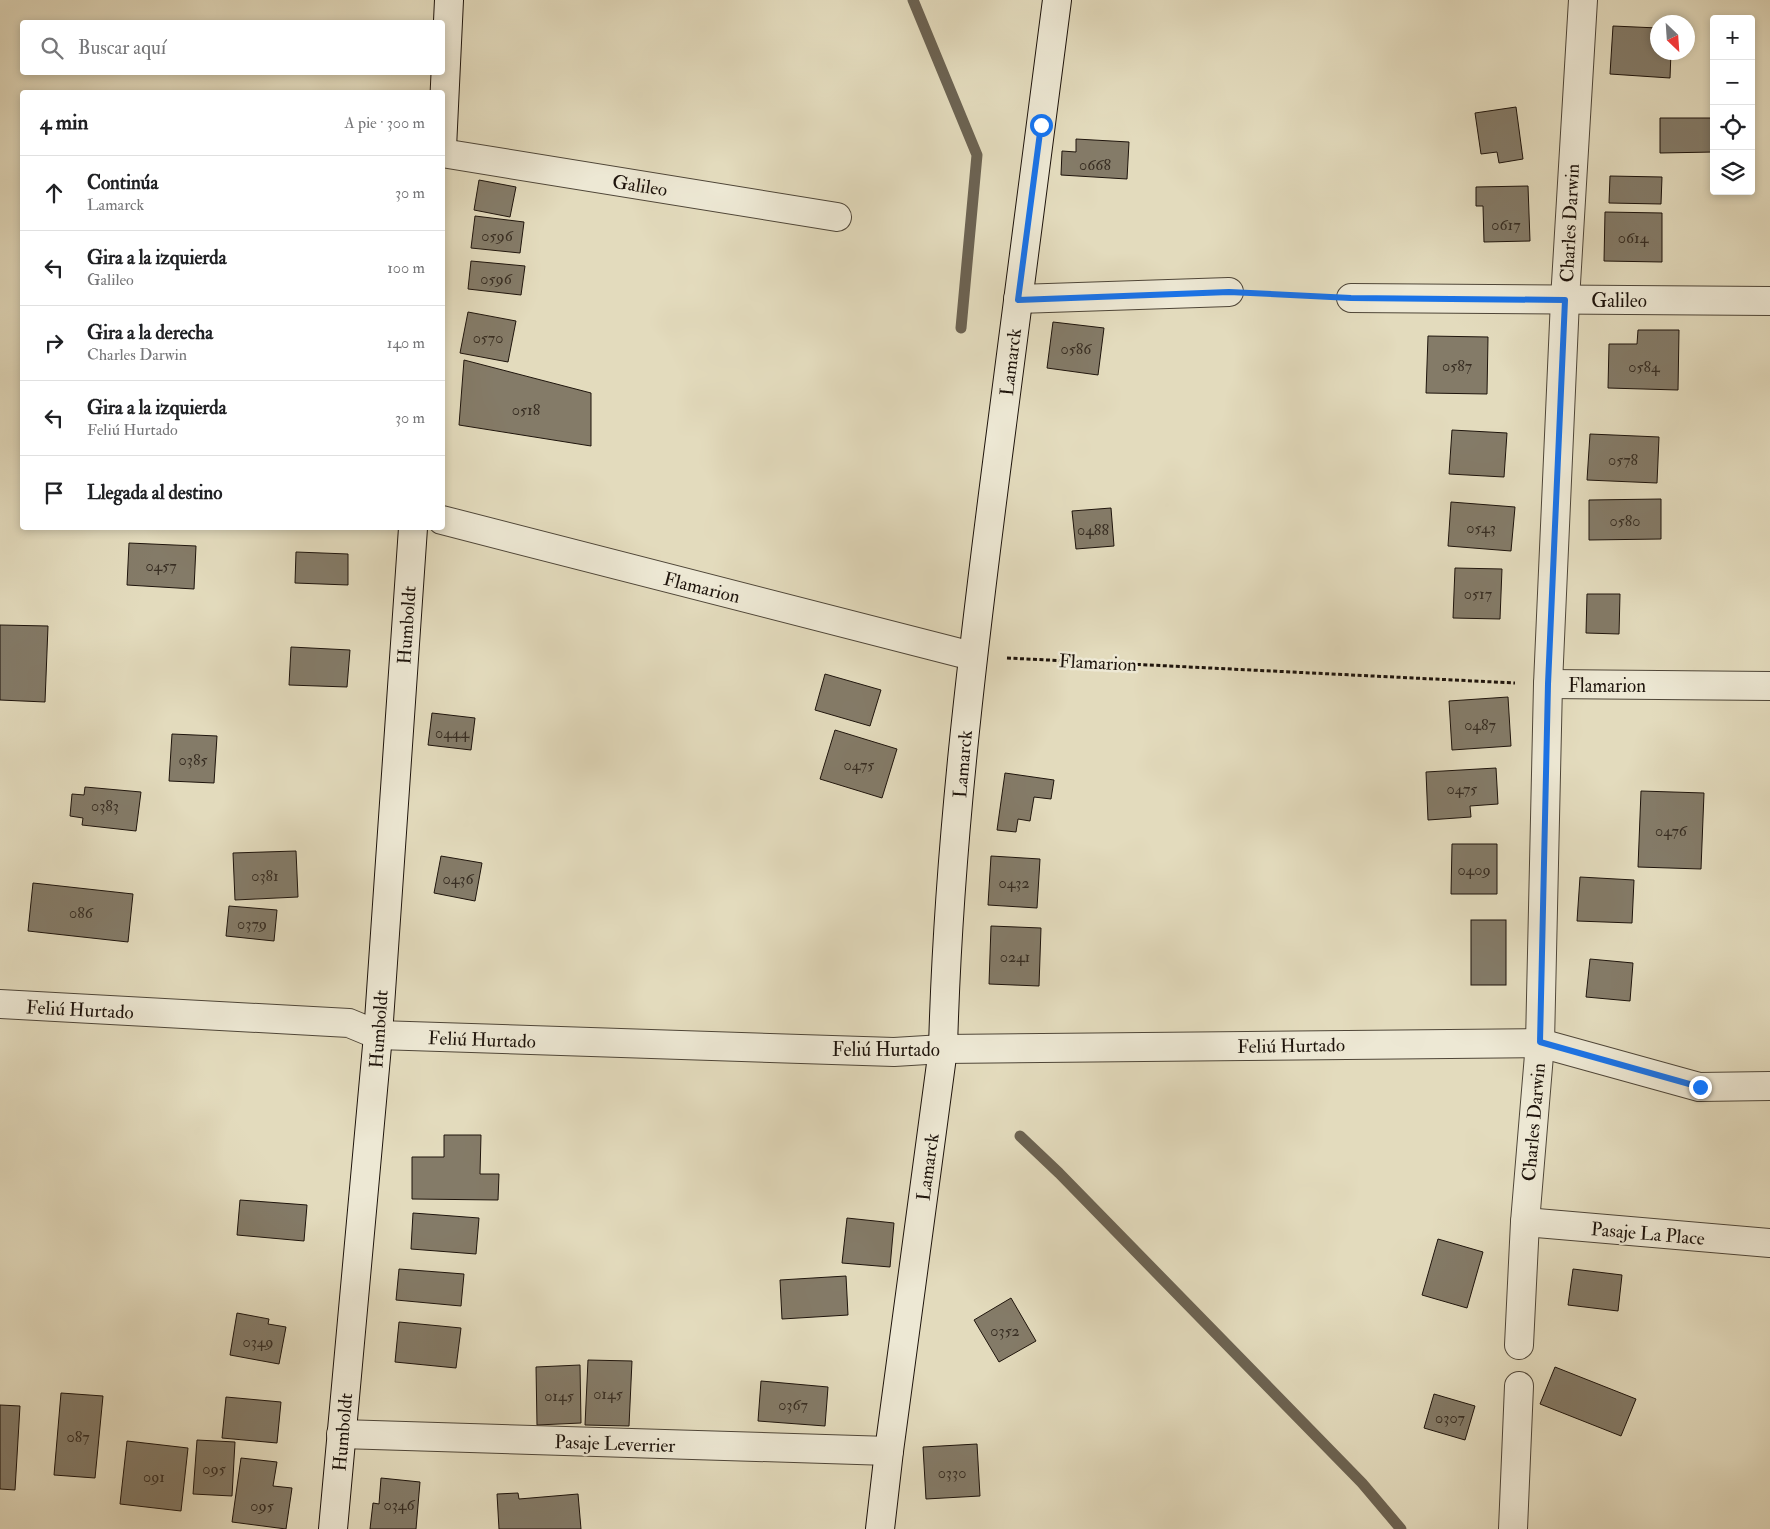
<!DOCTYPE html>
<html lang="es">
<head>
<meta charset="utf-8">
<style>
	body { margin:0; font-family:"IM FELL Double Pica",serif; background:#f6f6f6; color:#202124 }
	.controls { position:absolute; right:15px; top:15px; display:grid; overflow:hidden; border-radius:5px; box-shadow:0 2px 8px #0003 }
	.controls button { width:45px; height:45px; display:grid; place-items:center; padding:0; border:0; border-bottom:1px solid #e0e0e0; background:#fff; color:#202124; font:25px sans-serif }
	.compass { position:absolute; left:1650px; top:15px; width:45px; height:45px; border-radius:50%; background:#fff; box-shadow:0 2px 8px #0003; rotate:155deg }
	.stop { position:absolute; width:15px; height:15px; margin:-11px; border:4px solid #1a73e8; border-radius:50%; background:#fff }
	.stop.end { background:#1a73e8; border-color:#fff; box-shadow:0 1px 5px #0008 }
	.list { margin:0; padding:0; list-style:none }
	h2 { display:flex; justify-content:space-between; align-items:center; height:65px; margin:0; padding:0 20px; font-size:21px }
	h2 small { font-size:16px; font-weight:400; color:#757577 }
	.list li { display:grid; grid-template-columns:32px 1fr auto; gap:15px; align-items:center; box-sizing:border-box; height:75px; padding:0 20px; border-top:1px solid #e0e0e0 }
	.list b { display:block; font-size:19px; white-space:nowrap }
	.list p { margin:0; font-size:16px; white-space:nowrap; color:#757577 }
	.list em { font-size:16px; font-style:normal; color:#757577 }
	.icon { flex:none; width:28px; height:28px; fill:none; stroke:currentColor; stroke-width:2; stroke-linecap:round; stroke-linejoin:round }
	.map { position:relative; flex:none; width:1770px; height:1529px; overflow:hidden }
	.search { position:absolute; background:#fff; box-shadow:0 2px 8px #0003; left:20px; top:20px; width:425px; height:55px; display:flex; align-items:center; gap:12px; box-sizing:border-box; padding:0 18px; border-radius:5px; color:#757577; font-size:19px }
	.panel { position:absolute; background:#fff; box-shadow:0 2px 8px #0003; left:20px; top:90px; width:425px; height:440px; border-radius:5px }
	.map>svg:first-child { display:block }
</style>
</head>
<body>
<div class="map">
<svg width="1770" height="1529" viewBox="0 0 1770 1529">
	<rect width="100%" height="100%" fill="#e3dbbd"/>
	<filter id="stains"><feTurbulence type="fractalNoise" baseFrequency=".004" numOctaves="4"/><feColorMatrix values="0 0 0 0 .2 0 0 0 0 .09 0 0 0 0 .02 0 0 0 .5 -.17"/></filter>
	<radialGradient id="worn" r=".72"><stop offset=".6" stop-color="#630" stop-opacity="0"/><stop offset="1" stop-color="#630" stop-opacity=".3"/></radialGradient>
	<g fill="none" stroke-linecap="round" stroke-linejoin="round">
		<g stroke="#6c6352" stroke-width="11">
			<path d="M913,0L977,155L961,328"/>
			<path d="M1020,1136L1059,1173L1362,1483L1401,1529"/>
		</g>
	</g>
	<g fill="#847b68" stroke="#1e140c">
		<path d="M1613,26L1658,28V52H1671L1670,78L1610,74Z"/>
		<path d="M1516,107L1523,159L1499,163L1497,152L1481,154L1475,113Z"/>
		<path d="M1660,118H1714V152L1660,153Z"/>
		<path d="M1076,139L1129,142L1127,179L1061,175L1062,151L1076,152Z"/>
		<path d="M1610,176L1662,177L1661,204L1609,203Z"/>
		<path d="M479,180L516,187L510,217L474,210Z"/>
		<path d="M1528,186L1530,241L1484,242L1483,206H1476V187Z"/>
		<path d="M1605,212L1662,213V262L1604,261Z"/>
		<path d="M475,216L524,222L520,253L471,248Z"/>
		<path d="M471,261L525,266L521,295L468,289Z"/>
		<path d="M468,312L516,321L508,362L460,353Z"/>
		<path d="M1053,322L1104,328L1098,375L1047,368Z"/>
		<path d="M1638,330H1679L1678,390L1608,388L1609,344H1637Z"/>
		<path d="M1428,336L1488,337L1487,394L1426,393Z"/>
		<path d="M464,360L591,393V446L459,425Z"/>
		<path d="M1452,430L1507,433L1504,477L1449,474Z"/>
		<path d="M1590,434L1659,437L1657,483L1587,480Z"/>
		<path d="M1661,499V539L1589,540V500Z"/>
		<path d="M1451,502L1515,507L1511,551L1448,546Z"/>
		<path d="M1111,508L1114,546L1076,549L1072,511Z"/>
		<path d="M129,543L196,546L194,589L127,585Z"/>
		<path d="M296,552L348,554V585L295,583Z"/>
		<path d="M1455,568L1502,569L1500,619L1453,618Z"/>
		<path d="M1587,594H1620L1619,634L1586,633Z"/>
		<path d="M0,625L48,626L45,702L0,700Z"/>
		<path d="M291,647L350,650L347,687L289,685Z"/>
		<path d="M825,674L881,690L870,726L815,710Z"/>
		<path d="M1508,697L1511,746L1452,750L1449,701Z"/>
		<path d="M432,713L475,718L471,750L428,745Z"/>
		<path d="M835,730L897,749L882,798L820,779Z"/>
		<path d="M172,734L217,736L214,783L169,781Z"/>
		<path d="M1496,768L1498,804L1470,806L1471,817L1428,820L1426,772Z"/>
		<path d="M1005,773L1054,780L1051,799L1034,797L1030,821L1018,819L1016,832L997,830Z"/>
		<path d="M85,787L141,792L136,831L82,825L83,818L70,816L72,794L84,795Z"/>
		<path d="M1641,791L1704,793L1701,869L1638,867Z"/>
		<path d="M1452,844H1497V894H1451Z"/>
		<path d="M296,851L298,897L235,900L233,853Z"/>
		<path d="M441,856L482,863L475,901L434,893Z"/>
		<path d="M991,856L1040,859L1037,908L988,905Z"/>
		<path d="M1580,877L1634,880L1632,923L1577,921Z"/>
		<path d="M33,883L133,894L128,942L28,931Z"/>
		<path d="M229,906L277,910L274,941L226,936Z"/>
		<rect x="1471" y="920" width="35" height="65"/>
		<path d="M991,926L1041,928L1039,986L989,984Z"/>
		<path d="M1590,959L1633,963L1630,1001L1586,997Z"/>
		<path d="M444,1135H481L480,1174H499L498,1200L412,1199V1157H444Z"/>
		<path d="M240,1200L307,1205L304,1241L237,1235Z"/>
		<path d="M413,1213L479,1218L476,1254L411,1249Z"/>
		<path d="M847,1218L894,1223L890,1267L842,1263Z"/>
		<path d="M1438,1239L1483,1252L1467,1308L1422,1295Z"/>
		<path d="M399,1269L464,1274L461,1306L396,1300Z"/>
		<path d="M1573,1269L1622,1275L1618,1311L1568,1305Z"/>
		<path d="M846,1276L848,1315L782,1319L780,1280Z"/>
		<path d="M1011,1298L1036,1341L999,1362L974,1320Z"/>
		<path d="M237,1313L269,1319L268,1324L286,1327L279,1364L230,1355Z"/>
		<path d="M399,1322L461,1328L456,1368L395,1362Z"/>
		<path d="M588,1360L632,1361L629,1426L585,1425Z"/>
		<path d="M580,1365L581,1423L537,1425L536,1367Z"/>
		<path d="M1555,1367L1636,1399L1621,1436L1540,1404Z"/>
		<path d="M761,1381L828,1387L825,1426L758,1421Z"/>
		<path d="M61,1393L103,1396L95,1478L54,1475Z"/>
		<path d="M1434,1394L1475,1406L1465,1440L1424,1428Z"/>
		<path d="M226,1397L281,1402L277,1443L222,1438Z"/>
		<path d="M0,1405L20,1406L15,1490L0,1489Z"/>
		<path d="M197,1440L235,1442L232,1496L193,1494Z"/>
		<path d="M127,1441L188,1448L181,1511L120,1504Z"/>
		<path d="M977,1444L980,1496L926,1499L923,1447Z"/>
		<path d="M241,1458L277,1462L273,1486L292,1488L286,1529L232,1522Z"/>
		<path d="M381,1478L420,1482L416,1529H370L373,1503L379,1504Z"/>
		<path d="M518,1493L519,1499L578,1494L581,1529H499L497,1494Z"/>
	</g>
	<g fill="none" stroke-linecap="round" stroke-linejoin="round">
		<defs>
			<g id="minor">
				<path d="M442,153L837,217"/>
				<path d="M1351,298L1770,301"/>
				<path d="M1018,299L1229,292"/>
				<path d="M442,520L972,656"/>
				<path d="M1548,684L1770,686"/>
				<path d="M0,1004L349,1023L378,1035L894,1052L943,1049L1540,1043L1699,1087L1770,1086"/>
				<path d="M1525,1222L1770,1243"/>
				<path d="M1519,1345L1525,1222L1540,1043L1548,684L1565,300L1583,0"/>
				<path d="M341,1434L889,1451"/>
				<path d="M1513,1529L1519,1386"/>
			</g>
			<g id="secondary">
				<path d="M442,148L449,0"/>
				<path d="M333,1529L378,1035L413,528"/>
				<path d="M880,1529L889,1451L943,1049C948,853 972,657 997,463C1017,309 1037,154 1057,0"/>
			</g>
		</defs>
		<use href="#minor" stroke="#4f4638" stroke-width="30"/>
		<use href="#secondary" stroke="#1e140c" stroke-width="30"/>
		<g stroke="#1e140c" stroke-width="3" stroke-dasharray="4 2.5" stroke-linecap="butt">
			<path d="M1262,293L1318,296"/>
			<path d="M1007,658L1515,683"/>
		</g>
		<use href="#minor" stroke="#ede8d4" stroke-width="28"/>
		<use href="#secondary" stroke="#ede8d4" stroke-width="28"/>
	</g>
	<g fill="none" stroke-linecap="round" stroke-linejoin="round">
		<path stroke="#1a73e8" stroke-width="6" d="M1041,125L1018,300L1229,292L1351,298L1565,300L1548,684L1540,1042L1700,1087"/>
	</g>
	<g text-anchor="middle" stroke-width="5" stroke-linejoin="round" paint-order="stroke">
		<g font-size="16" fill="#382e23">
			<text x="1095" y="170">0668</text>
			<text x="1506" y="230">0617</text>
			<text x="497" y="241">0596</text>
			<text x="1633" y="243">0614</text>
			<text x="496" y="284">0596</text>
			<text x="488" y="343">0570</text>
			<text x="1076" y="354">0586</text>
			<text x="1457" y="371">0587</text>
			<text x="1644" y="372">0584</text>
			<text x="526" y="415">0518</text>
			<text x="1623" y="465">0578</text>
			<text x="1625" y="526">0580</text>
			<text x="1481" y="533">0543</text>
			<text x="1093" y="535">0488</text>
			<text x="161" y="571">0457</text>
			<text x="1478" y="599">0517</text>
			<text x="1480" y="730">0487</text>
			<text x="452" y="738">0444</text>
			<text x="193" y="765">0385</text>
			<text x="859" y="770">0475</text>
			<text x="1462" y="794">0475</text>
			<text x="105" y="811">0383</text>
			<text x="1671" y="836">0476</text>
			<text x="1474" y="875">0409</text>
			<text x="265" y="881">0381</text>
			<text x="458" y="884">0436</text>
			<text x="1014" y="888">0432</text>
			<text x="81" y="918">086</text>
			<text x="252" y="929">0379</text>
			<text x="1015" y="962">0241</text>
			<text x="1005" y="1336">0352</text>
			<text x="258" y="1347">0349</text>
			<text x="608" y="1399">0145</text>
			<text x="559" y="1401">0145</text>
			<text x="793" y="1410">0367</text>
			<text x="1450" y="1423">0307</text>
			<text x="78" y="1442">087</text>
			<text x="214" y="1474">095</text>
			<text x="952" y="1478">0330</text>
			<text x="154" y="1482">091</text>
			<text x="399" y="1510">0346</text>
			<text x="262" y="1511">095</text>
		</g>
		<g font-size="19" fill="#1e140c" stroke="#ede8d4">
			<text transform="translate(640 185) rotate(9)" y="7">Galileo</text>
			<text transform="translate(1569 223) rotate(-87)" y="7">Charles Darwin</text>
			<text x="1619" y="307">Galileo</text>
			<text transform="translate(1010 362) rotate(-83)" y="7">Lamarck</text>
			<text transform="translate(702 587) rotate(14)" y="7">Flamarion</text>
			<text transform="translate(406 625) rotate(-86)" y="7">Humboldt</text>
			<text transform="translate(1098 662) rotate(3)" y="7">Flamarion</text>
			<text x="1607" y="692">Flamarion</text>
			<text transform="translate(962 764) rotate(-85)" y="7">Lamarck</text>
			<text transform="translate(80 1009) rotate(3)" y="7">Feliú Hurtado</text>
			<text transform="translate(378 1029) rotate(-86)" y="7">Humboldt</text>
			<text transform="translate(482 1039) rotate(2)" y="7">Feliú Hurtado</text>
			<text transform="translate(1291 1045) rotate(-1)" y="7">Feliú Hurtado</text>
			<text x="886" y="1056">Feliú Hurtado</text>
			<text transform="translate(1533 1122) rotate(-85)" y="7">Charles Darwin</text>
			<text transform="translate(927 1167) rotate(-82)" y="7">Lamarck</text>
			<text transform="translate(1648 1233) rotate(5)" y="7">Pasaje La Place</text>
			<text transform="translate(342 1432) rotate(-85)" y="7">Humboldt</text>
			<text transform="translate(615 1443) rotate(2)" y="7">Pasaje Leverrier</text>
		</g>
	</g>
	<rect width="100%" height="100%" filter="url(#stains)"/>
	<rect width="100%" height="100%" fill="url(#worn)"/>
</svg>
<div class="controls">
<button>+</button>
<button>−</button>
<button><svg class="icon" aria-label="locate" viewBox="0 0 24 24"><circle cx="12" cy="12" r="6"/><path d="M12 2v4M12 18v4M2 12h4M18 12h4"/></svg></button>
<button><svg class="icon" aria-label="layers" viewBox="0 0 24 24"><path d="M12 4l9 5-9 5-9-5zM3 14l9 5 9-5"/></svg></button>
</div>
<svg class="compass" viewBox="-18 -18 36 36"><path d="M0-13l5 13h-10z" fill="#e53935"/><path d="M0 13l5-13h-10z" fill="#757577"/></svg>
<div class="stop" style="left:1041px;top:125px"></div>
<div class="stop end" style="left:1700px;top:1087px"></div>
<div class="search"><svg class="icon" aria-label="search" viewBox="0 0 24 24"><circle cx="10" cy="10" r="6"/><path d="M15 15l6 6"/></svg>Buscar aquí</div>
<section class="panel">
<h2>4 min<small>A pie · 300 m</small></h2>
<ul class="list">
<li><svg class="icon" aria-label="ahead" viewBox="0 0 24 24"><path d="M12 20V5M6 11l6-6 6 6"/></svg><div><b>Continúa</b><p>Lamarck</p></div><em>30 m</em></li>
<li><svg class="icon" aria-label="left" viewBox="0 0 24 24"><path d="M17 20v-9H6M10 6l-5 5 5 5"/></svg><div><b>Gira a la izquierda</b><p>Galileo</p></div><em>100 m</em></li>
<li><svg class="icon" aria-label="right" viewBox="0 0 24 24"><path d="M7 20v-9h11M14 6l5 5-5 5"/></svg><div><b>Gira a la derecha</b><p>Charles Darwin</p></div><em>140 m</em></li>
<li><svg class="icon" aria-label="left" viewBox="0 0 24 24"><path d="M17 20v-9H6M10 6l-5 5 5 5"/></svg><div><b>Gira a la izquierda</b><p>Feliú Hurtado</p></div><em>30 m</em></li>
<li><svg class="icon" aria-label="arrive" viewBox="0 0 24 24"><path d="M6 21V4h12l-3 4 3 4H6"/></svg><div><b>Llegada al destino</b></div></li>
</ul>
</section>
</div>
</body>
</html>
